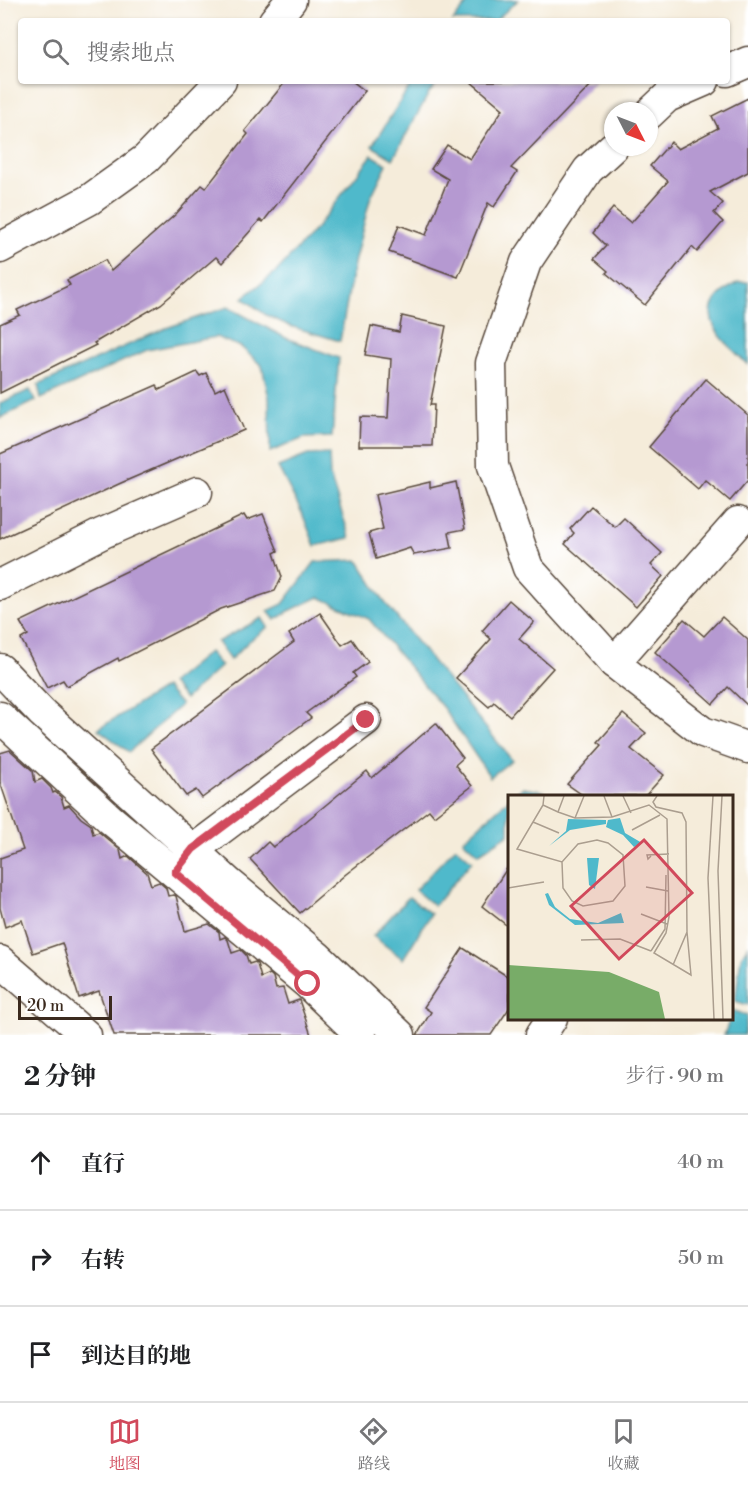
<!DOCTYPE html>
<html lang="zh">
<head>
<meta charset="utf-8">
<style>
	body { margin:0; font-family:"Libre Bodoni","Noto Serif SC",serif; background:#f2f2f2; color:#202124 }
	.compass { position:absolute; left:604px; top:102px; width:54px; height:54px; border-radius:50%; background:#fff; box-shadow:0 2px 4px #0004; rotate:132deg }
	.scale { position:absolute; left:18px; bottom:15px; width:94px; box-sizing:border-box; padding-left:6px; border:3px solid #3b2a1e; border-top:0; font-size:16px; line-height:21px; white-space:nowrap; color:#3b2a1e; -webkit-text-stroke:4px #fff; paint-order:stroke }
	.stop { position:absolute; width:18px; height:18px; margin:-14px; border:4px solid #d1495b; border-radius:50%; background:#fff }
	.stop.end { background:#d1495b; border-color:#fff; box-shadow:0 2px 6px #0008 }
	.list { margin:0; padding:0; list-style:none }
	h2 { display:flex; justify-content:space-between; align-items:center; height:78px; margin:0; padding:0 24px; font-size:26px }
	h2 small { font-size:20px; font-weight:400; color:#757577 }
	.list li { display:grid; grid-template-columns:39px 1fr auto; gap:18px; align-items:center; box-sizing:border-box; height:96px; padding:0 24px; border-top:2px solid #e0e0e0 }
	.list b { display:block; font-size:22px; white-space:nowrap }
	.list em { font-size:20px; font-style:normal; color:#757577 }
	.icon { flex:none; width:33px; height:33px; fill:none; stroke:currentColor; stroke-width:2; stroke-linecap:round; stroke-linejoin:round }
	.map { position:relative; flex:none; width:748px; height:1035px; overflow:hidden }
	.search { position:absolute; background:#fff; box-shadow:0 2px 4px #0004; left:18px; right:18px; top:18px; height:66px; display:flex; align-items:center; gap:15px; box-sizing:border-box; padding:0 21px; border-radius:6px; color:#757577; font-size:22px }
	.sheet { height:366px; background:#fff }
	nav { display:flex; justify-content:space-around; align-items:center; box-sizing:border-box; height:84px; border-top:2px solid #e0e0e0; background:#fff; font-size:16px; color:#757577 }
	nav a { display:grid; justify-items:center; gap:3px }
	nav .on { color:#d1495b }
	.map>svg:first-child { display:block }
</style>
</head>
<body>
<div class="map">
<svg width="748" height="1035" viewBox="0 0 748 1035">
	<rect width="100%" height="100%" fill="#fff"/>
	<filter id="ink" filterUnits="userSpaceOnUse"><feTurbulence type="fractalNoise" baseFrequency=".0167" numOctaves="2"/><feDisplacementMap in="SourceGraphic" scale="12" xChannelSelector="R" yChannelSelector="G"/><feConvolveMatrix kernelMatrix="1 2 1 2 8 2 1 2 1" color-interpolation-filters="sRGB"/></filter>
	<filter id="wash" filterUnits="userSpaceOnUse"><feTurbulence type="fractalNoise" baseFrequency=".008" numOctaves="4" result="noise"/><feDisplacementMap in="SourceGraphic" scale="24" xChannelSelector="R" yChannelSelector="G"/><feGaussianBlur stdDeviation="1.35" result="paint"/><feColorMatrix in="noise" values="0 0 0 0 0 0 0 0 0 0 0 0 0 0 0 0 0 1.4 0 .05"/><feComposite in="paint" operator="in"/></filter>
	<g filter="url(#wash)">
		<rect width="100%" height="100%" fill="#f5ecda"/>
		<g fill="#4fb9cb" stroke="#457274" stroke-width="1.5">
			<path d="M470,0H518L495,21H453Z"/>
			<path d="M413,81H440L429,93L393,159L372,146Z"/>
			<path d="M372,155L387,164L370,199L354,263L340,341L290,326L266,315L243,298L277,271L317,227Z"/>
			<path d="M739,282H748V365C721,338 685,309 739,282Z"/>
			<path d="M228,307L286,338L339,358L332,437L304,438L270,452L269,398L262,366L241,347L216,337L147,350L41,399L38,385L166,328Z"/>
			<path d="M30,390L36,401L0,418V403Z"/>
			<path d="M329,454L330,476L350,538L315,546L302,513L278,467L308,455Z"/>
			<path d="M358,560L383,600L512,760L490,777L444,709L369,619L319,597L289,611L275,620L268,611L283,604L315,562Z"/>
			<path d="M262,618L268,627L248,642L230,660L217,642Z"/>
			<path d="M209,652L221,666L185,699L171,683Z"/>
			<path d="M165,687L181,705L129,752L98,729Z"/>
			<path d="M522,788L543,791L541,796H512Z"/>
			<path d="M509,799V834L478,854L463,840Z"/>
			<path d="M456,847L472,861L434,906L415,890Z"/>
			<path d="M409,897L431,914L403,959L373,936Z"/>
			<path d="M748,946V1005L735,1001L741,957Z"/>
			<path d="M732,1010L747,1016L744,1035H724L730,1019L732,1018Z"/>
		</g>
		<g id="blocks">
			<g fill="#b599d1">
				<path d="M286,81H352L365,91L263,222L260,220L222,263L216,257L161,304L94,343L96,345L0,393V324L20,315L17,310L70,285L67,280L105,260L111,271L176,214L202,185L206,188L248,134L245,131Z"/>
				<path d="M470,81H595L511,168L517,172L494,207L488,203L458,277L389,252L399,225L426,235L448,179L431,169L447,145L470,159L503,109Z"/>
				<path d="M748,98V172L710,192L723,203L714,213L723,222L697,252L692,247L645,305L606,273L608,271L594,259L606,246L593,233L613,208L631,223L668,181L650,166L671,142L678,149L718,128L712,116Z"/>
				<path d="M402,316L446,326L430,405H434L432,446H359L360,417L388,418L391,359L365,355L371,326L399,332Z"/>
				<path d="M197,372L200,376L206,373L215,391L225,386L244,430L121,483L0,539V454L157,385L159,390Z"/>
				<path d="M706,379L748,415V480L730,501L705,480L698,489L649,447Z"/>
				<path d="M430,482V488L456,482L465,529L449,532L452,548L414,555L410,548L376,559L369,533L383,529L375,495Z"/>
				<path d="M591,506L615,527L624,518L662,553L651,565L663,576L636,607L565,544L574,533L570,529Z"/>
				<path d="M263,514L278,551L274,553L282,577L275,591L221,609L119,661L118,658L67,686L63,680L47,688L21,639L28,635L20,622L244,515L247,520Z"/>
				<path d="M509,600L534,622L519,639L553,668L510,716L494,702L489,707L456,678L491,639L482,631Z"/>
				<path d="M320,613L342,645L352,639L368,662L353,673L356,677L306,713L311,718L263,753L202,798L196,790L186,796L151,749L294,642L289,634Z"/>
				<path d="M722,617L748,640V706L728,687L713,704L655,652L684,619L704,636Z"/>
				<path d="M623,714L646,733L631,749L664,775L645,796H584L567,784L602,745L598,742Z"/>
				<path d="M436,723L463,758L455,765L472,786L434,816L429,810L346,874L300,913L250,859L268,842L273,847L282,841L367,771L372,778Z"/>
				<path d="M10,750L33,771L35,782L42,779L51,788L53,793L55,792L61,797L64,807L69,805L81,818L91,825L93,834L99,832L120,850L122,859L128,856L147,873L151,885L159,882L166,888L168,896L174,895L176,896L185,931L209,924L219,932L220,939L225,937L228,940L232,953L241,950L246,955L249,964L255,962L257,964L261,978L270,974L273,977L276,989L283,988L288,1004L299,1000L311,1035H114L99,991L79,998L62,943L33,953L22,920L5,927L0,908V858L23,850L0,782V753Z"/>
				<path d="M510,864V928L482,906Z"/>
				<path d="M463,948L510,978V1007L491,1035H417L431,1012L424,1007Z"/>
			</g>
		</g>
	</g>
	<g filter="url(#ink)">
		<use href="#blocks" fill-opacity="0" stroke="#57473a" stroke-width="1.5"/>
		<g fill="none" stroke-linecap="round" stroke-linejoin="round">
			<defs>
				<g id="minor">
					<path d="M274,21L291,0"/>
					<path d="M727,71L748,62"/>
					<path d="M649,114L667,97L704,81"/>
					<path d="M613,147L588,170L526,262L491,363L493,466L528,568L614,663L703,732L748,748"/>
					<path d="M0,248L89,200L146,159L221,81"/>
					<path d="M0,585L103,533L197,492"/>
					<path d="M614,663L738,522"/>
					<path d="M0,669L42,713L229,883L318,957L400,1035"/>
					<path d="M0,717L110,819L308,984L361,1035"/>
					<path d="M181,865L193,850L366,720"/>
					<path d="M0,961L86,1035"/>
					<path d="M541,1035L552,1018"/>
				</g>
			</defs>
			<use href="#minor" stroke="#57473a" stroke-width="33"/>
			<use href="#minor" stroke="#fff" stroke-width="30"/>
		</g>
	</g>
	<g fill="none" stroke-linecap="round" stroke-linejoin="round" filter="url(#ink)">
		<path stroke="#d1495b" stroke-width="8" d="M308,984L175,872L193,849L366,720"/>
	</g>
	<g transform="translate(508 795)">
		<rect width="225" height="225" fill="#f5ecda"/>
		<path d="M0,170L101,177L151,197L157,224H0Z" fill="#78ac68"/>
		<path d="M112,23L117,38L134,48L126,52L115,40L98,32L100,25ZM60,24L98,25V29L62,35L41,51L58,36ZM79,63H91L87,94L81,90ZM40,98L47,112L62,124L90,128L113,118L116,128L67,130L41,110L37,99Z" fill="#4fb9cb"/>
		<path fill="none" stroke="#ab9e8f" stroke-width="1.5" d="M36,1L35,10L50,17M56,1L50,17L67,23L104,22L141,10L159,24L161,122L158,138L146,158L183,180L179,137M96,1L104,22M115,1L123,18M149,1L145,7L148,12L174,18L178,27L179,137L165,170M205,1L200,83L206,224M214,1L210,76L215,224M35,10L9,54L54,67L70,49L89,45L100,48L115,60L117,91L105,106L75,111L64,106L55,93L54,67M67,23L76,1M25,27L51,38M124,35L152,20M143,61L140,64L139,60L161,59M138,92L160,96M0,93L36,87M133,119L159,129M73,145L112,144L143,156M143,156L157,134L158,80"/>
		<path fill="#d1495b" fill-opacity="0.15" stroke="#d1495b" stroke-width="3" d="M136,45L184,98L111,164L63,111Z"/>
		<rect width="225" height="225" fill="none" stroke="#3b2a1e" stroke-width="3"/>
	</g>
</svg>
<svg class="compass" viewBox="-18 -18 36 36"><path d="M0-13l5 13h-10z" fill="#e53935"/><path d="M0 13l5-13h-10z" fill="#757577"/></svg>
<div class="scale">20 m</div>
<div class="stop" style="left:308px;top:984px"></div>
<div class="stop end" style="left:366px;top:720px"></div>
<div class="search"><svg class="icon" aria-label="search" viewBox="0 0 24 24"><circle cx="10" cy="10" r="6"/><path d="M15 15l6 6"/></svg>搜索地点</div>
</div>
<section class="sheet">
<h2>2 分钟<small>步行 · 90 m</small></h2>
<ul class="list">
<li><svg class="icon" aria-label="ahead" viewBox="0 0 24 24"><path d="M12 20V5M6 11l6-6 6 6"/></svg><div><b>直行</b></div><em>40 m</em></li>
<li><svg class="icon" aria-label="right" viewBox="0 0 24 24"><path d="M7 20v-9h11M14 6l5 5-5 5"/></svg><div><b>右转</b></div><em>50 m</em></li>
<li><svg class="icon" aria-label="arrive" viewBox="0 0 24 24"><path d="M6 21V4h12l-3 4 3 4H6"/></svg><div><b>到达目的地</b></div></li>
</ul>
</section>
<nav>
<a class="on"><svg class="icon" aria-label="map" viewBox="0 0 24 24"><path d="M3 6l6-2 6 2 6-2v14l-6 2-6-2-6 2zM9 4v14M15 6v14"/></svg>地图</a>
<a><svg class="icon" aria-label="directions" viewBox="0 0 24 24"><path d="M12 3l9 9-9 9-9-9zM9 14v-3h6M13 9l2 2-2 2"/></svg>路线</a>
<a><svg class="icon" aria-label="saved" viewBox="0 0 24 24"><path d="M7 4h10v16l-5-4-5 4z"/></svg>收藏</a>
</nav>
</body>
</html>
